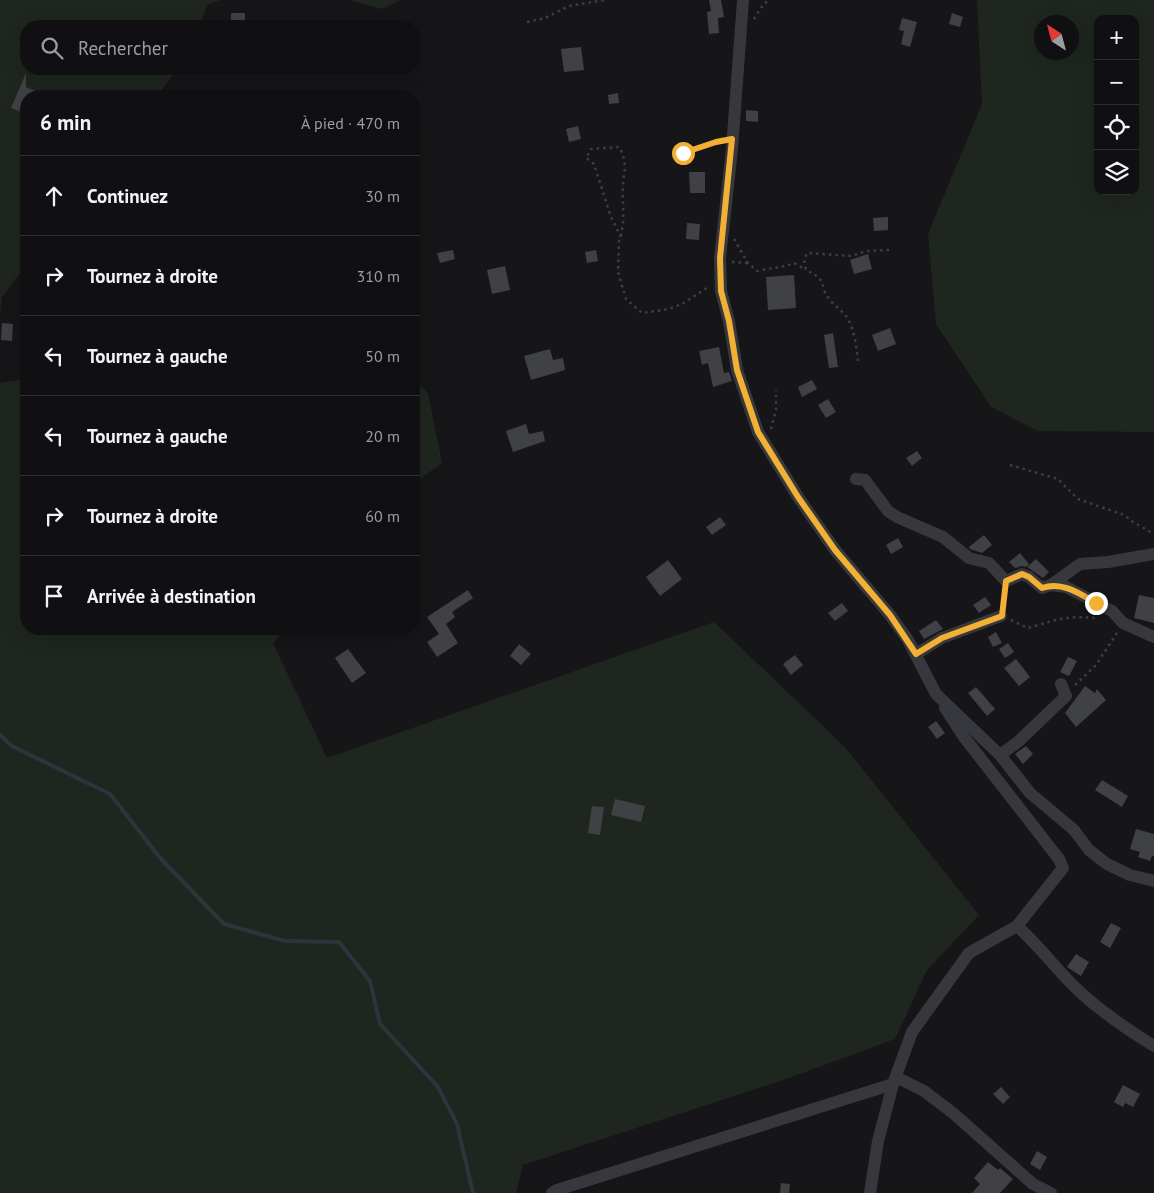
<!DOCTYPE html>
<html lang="fr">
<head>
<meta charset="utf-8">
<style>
	body { margin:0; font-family:"PT Sans",sans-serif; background:#19191b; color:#f1f3f6 }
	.controls { position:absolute; right:15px; top:15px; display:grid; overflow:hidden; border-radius:10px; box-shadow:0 5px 20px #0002 }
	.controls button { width:45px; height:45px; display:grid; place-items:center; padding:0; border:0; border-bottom:1px solid #303032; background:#101012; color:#f1f3f6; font:25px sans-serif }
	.compass { position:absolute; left:1034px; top:15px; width:45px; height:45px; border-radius:50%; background:#101012; box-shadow:0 5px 20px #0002; rotate:324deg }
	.stop { position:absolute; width:15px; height:15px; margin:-11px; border:4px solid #f2b134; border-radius:50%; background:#fff }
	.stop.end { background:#f2b134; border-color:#fff; box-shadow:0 1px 5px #0008 }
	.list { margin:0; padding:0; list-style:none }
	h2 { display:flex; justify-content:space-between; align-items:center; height:65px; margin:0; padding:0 20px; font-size:21px }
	h2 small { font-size:16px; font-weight:400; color:#9c9d9f }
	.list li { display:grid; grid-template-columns:32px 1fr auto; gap:15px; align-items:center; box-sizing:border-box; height:80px; padding:0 20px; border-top:1px solid #303032 }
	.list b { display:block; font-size:19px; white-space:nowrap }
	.list em { font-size:16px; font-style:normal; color:#9c9d9f }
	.icon { flex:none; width:28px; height:28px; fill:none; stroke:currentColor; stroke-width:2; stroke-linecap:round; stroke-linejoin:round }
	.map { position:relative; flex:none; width:1154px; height:1193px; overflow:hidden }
	.search { position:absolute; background:#101012; box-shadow:0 5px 20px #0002; left:20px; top:20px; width:400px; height:55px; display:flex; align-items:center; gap:12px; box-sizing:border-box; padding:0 18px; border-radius:20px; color:#9c9d9f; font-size:19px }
	.panel { position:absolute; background:#101012; box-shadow:0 5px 20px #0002; left:20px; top:90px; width:400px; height:545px; border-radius:20px }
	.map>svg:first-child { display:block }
</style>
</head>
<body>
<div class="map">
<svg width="1154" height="1193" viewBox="0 0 1154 1193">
	<rect width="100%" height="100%" fill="#161618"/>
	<g fill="#1e261f" fill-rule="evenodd">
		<path d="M0,0H221L208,4L199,26H26V69H178L157,96H26V266L2,297L0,314Z"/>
		<path d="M349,0H401L382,9Z"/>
		<path d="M977,0H1154V432L1038,431L991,407L936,324L928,234L982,104ZM1098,19H1135V191H1098ZM1042,22H1072V52H1042Z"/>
		<path d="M414,378L428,393L442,463L414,483Z"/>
		<path d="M26,379V629H286L273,643L327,758L714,622L845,747L979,915L927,970L895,1039L789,1078L523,1165L516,1193H0V383Z"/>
	</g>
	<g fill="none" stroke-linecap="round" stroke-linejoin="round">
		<path stroke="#2c353c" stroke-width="4" d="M0,735L12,746L110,794L161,859L224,924L285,941L339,942L370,981L380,1024L438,1087L457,1124L473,1193"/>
	</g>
	<g fill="#404145">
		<path d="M709,0H721L724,17L718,18L719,33L709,34L707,12L711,11Z"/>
		<rect x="231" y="13" width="14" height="12"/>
		<path d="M952,13L963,17L960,27L949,24Z"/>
		<path d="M902,18L917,22L910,47L901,44L904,31L899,30Z"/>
		<path d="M581,47L584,70L564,72L561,49Z"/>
		<path d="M26,73V87L47,96H26V114L11,108Z"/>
		<path d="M618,93L619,103L609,104L608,95Z"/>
		<path d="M746,110L758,111V122L746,121Z"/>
		<path d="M578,126L581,139L569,142L566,129Z"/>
		<path d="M689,172H705V193H690Z"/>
		<path d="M888,217V230L874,231L873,218Z"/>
		<path d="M687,223L700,224L699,240L686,239Z"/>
		<path d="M453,250L455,259L440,263L437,253Z"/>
		<path d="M596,250L598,261L587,263L585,252Z"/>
		<path d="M868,254L872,269L854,274L850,260Z"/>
		<path d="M505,266L510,290L492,294L487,270Z"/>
		<path d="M794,275L796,308L768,310L766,277Z"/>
		<path d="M2,323L13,324L12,341L1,340Z"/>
		<path d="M890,328L896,344L878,351L872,335Z"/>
		<path d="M833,333L838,367L829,368L824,335Z"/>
		<path d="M719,347L724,373L729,372L732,381L713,387L708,363L702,365L699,351Z"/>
		<path d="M550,349L553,360L563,358L565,370L531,380L524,356Z"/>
		<path d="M812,380L817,389L802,397L798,387Z"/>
		<path d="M828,399L836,412L826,418L818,405Z"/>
		<path d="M526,424L529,434L543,431L545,441L513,452L506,431Z"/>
		<path d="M917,451L922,458L912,466L906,458Z"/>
		<path d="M720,517L726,525L712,535L706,527Z"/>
		<path d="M984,535L992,545L982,553L970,549L969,547Z"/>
		<path d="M898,538L903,547L891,554L886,545Z"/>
		<path d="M1020,553L1029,564L1026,567L1022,566L1015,568L1009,562Z"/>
		<path d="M1036,559L1049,572L1043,578L1027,567Z"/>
		<path d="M668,560L682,579L660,596L646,577Z"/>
		<path d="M468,590L473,598L452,612L455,617L446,624L458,643L437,657L427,642L439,634L427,617Z"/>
		<path d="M1139,595L1154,598V623L1134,618Z"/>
		<path d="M985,597L991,605L979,613L973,605Z"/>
		<path d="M842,603L848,611L835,621L828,613Z"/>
		<path d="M936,620L943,629L924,639L919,631Z"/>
		<path d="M996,632L1002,643L993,647L988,637Z"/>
		<path d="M1008,643L1014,652L1005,658L999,649Z"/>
		<path d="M519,644L531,654L521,665L510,656Z"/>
		<path d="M348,649L366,673L352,683L335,658Z"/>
		<path d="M795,655L803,665L791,675L783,664Z"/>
		<path d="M1068,657L1077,661L1069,676L1060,672Z"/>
		<path d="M1016,659L1030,677L1019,686L1004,668Z"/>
		<path d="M1085,686L1095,693L1097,689L1106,700L1076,727L1065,713Z"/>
		<path d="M976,687L995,709L987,716L968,693Z"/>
		<path d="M936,721L945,733L937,739L928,727Z"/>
		<path d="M1026,746L1033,754L1023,764L1015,754Z"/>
		<path d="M1102,780L1128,796L1122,807L1095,790Z"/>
		<path d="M615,799L645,806L641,822L611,815Z"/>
		<path d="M592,806L604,807L600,835L588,833Z"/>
		<path d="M1136,829L1154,834V856H1152L1150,861L1138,857L1140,852L1130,849Z"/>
		<path d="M1111,923L1121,928L1110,948L1100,942Z"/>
		<path d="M1076,954L1089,962L1081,976L1067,967Z"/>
		<path d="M1123,1085L1140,1094L1133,1107L1125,1103L1123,1107L1114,1102Z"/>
		<path d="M1001,1087L1010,1097L1003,1104L993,1094Z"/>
		<path d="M1037,1151L1047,1157L1040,1170L1030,1164Z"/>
		<path d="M988,1162L998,1170L1000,1168L1013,1179L1000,1193H972L980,1184L974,1178Z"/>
		<path d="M781,1183L790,1184L789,1193H780Z"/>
	</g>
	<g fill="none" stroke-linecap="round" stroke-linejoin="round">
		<g stroke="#3d3f44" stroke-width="2.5" stroke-dasharray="2.5 4" stroke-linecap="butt">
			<path d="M754,19L760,9L768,0"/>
			<path d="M527,22L545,18L569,6L605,0"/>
			<path d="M683,153L721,141"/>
			<path d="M621,237L611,217L594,164L586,158L591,149L619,147C623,153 624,159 625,166C625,172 623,179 623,186C622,204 626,223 619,241L618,272L626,299L642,313L669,309L682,304L710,286"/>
			<path d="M734,239L748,263L757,271C770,268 782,268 794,263L806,270"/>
			<path d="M732,262L748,263"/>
			<path d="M858,361C856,346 855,329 846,316C841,310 834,305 829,299C818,284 829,281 806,270L804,260L807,253L851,256L867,251L889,250"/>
			<path d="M771,429L776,410V390"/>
			<path d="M1010,465L1058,479L1078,499L1124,515L1133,522L1154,534"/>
			<path d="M1003,606L1004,592"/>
			<path d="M1011,620L1028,628L1059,619L1076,617L1098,618"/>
			<path d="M1075,685L1096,665L1117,633"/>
		</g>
		<g stroke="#37383d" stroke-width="12">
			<path d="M743,0L732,149L720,258L721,291L729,321L737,370L758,432L798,497L835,550L890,615L908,640L936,694L1000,755L1030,793L1074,830L1089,850L1107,864L1130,875L1154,881"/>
			<path d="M856,479L865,480L888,511L897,517L943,537L969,558L989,563L1006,581L1022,574L1029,577L1042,588L1051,585L1066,587L1112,611L1123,623L1154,637"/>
			<path d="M1051,585L1080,564L1108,562L1154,554"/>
			<path d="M916,654L942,638L1001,616"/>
			<path d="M1000,755L1019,741L1066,696L1061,684"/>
			<path d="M1017,926C1040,946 1057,971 1080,992C1103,1013 1128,1030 1154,1046"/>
			<path d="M896,1077L924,1091L953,1113L1033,1184L1051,1193"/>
			<path d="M552,1193L557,1190L893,1084"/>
			<path d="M870,1193L878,1141L893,1084L912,1032L969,953L1017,926L1063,868L1059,859L964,737L945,708"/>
		</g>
	</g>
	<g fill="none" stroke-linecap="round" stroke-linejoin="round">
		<path stroke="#f2b134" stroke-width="6" d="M683,153L716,142L732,139L720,258L721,291L729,321L737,370L758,432L798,497L835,550L890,615L916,654L942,638L1002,616L1006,581L1022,574L1029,577L1042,588C1062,581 1079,593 1096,603"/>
	</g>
</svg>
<div class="controls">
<button>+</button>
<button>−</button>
<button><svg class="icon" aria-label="locate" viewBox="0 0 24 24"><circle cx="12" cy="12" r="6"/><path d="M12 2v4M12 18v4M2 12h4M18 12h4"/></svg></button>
<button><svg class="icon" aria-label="layers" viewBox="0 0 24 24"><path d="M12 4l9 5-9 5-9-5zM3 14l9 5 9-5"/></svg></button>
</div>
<svg class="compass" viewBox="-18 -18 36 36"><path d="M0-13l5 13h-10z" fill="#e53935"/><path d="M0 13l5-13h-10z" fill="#9c9d9f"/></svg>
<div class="stop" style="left:683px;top:153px"></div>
<div class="stop end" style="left:1096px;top:603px"></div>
<div class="search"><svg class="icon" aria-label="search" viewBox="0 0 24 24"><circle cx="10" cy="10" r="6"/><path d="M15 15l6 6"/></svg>Rechercher</div>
<section class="panel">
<h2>6 min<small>À pied · 470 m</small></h2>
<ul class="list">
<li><svg class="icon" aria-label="ahead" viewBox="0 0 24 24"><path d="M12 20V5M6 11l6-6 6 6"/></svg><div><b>Continuez</b></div><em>30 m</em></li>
<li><svg class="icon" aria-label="right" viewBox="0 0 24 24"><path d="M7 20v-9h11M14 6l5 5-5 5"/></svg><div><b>Tournez à droite</b></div><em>310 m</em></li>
<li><svg class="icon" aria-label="left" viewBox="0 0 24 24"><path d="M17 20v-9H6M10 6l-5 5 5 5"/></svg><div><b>Tournez à gauche</b></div><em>50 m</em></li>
<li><svg class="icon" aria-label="left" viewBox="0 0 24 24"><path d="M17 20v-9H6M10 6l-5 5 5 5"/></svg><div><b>Tournez à gauche</b></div><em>20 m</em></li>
<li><svg class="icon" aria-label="right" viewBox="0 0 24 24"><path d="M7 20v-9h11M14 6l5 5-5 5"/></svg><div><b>Tournez à droite</b></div><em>60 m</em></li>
<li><svg class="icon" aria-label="arrive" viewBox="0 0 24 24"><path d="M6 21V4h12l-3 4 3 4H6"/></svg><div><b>Arrivée à destination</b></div></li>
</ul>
</section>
</div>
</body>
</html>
